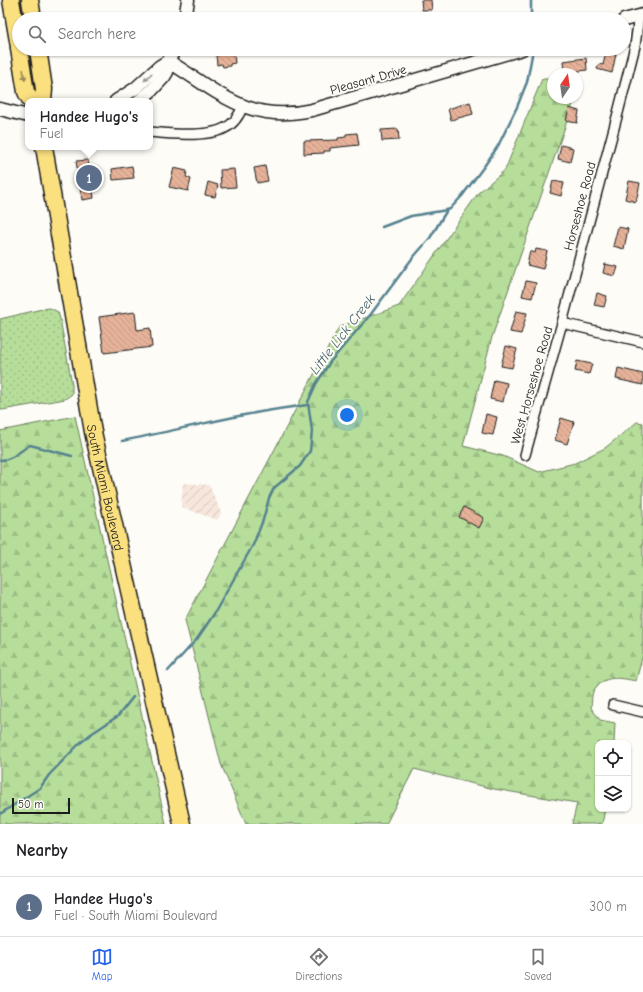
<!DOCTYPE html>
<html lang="en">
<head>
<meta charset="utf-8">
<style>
	body { margin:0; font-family:"Comic Neue",sans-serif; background:#f2f2f2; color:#202124 }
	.controls { position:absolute; right:12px; bottom:12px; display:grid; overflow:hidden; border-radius:8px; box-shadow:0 1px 3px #0004 }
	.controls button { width:36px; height:36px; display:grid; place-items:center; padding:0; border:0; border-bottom:1px solid #e0e0e0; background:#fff; color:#202124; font:20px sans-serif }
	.compass { position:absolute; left:547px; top:68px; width:36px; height:36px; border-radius:50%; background:#fff; box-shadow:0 1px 3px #0004; rotate:13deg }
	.scale { position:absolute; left:12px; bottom:10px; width:58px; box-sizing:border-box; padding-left:4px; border:2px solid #1c1c1c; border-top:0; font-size:11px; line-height:14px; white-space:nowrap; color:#1c1c1c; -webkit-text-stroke:3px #fdfcf7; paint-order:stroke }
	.you { position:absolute; left:347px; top:415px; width:14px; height:14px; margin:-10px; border:3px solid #fff; border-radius:50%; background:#1a73e8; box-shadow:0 0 0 6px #1a73e833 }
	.badge { display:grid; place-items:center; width:26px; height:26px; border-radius:50%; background:#2563eb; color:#fff; font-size:13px; font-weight:700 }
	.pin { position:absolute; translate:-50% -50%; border:2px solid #fff; box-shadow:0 1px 4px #0006 }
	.popup { position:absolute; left:25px; top:98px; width:128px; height:52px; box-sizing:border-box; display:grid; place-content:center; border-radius:8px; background:#fff; filter:drop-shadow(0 1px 3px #0005); font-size:13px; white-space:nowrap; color:#757577 }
	.popup b { font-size:15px; color:#202124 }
	.popup::after { content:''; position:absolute; left:50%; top:100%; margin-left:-8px; border:8px solid transparent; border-top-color:#fff }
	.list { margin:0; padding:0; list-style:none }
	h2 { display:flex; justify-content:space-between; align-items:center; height:52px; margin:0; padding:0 16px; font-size:17px }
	h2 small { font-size:13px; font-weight:400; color:#757577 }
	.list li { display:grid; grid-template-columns:26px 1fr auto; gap:12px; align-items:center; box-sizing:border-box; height:60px; padding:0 16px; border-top:1px solid #e0e0e0 }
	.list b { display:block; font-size:15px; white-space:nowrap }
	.list p { margin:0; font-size:13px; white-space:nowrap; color:#757577 }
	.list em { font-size:13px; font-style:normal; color:#757577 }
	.icon { flex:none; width:22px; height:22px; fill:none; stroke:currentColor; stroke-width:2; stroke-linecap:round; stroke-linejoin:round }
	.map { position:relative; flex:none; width:643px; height:824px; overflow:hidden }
	.search { position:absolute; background:#fff; box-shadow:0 1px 3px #0004; left:12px; right:12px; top:12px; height:44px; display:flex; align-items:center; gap:10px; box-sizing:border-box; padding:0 14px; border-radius:22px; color:#757577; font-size:15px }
	.sheet { height:112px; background:#fff }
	nav { display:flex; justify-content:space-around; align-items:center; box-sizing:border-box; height:56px; border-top:1px solid #e0e0e0; background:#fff; font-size:11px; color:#757577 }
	nav a { display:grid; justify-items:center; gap:2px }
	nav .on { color:#2563eb }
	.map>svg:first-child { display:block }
</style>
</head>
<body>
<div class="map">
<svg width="643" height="824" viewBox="0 0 643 824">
	<defs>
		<pattern id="industrial-furrows" width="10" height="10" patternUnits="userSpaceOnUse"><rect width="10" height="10" fill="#f6e6db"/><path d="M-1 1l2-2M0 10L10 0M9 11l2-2" fill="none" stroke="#d2c5bb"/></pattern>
		<pattern id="grass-dots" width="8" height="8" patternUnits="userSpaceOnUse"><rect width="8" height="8" fill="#b6de9a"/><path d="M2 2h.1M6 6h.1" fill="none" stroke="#9cbe84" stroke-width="1.8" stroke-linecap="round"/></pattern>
		<pattern id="forest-firs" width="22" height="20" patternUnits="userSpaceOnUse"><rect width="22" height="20" fill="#b6de9a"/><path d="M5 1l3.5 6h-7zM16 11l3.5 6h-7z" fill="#9cbe84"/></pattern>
		<pattern id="building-back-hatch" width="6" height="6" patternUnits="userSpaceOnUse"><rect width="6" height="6" fill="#e6b299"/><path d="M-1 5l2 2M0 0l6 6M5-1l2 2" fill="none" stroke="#c59883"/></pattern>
	</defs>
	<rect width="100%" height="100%" fill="#fdfcf7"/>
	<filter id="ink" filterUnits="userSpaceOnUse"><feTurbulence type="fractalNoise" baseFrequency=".025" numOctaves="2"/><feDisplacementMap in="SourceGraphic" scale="8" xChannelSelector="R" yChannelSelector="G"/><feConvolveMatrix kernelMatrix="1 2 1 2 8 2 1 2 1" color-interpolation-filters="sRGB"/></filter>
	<g filter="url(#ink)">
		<path fill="url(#industrial-furrows)" d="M183,483L209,485L221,513L217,520L181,507Z"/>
		<path fill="url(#grass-dots)" stroke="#697d5b" d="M50,308L58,312L60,319L72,384V394L65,399L2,410L0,409V319L42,309Z"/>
		<g fill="url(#forest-firs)" stroke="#697d5b">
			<path d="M542,79H553V98H575L492,337L463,446L503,456L539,472L575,463L605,448L637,422L643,423V654L636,681C621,678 604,674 594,690C591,694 592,703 591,708L600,720L615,723L614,743H598V809H605L602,824H572L577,803L494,789L414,769L386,824H246L221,764L185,620L339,327L399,306L479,192L505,170Z"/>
			<path d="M75,416L166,824H0V431Z"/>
		</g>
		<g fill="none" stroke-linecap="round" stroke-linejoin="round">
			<g stroke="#55818f" stroke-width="2.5">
				<path d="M531,19V0"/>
				<path d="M382,227L411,216L447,210"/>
				<path d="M122,441C184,429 245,412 308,405"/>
				<path d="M0,460C11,461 21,450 30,445L72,456"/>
				<path d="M168,671L197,639L214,614L253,545L263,520L269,498L274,488L300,466L310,451L312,431L308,402L316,384L330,362L371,314L411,260L430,238L447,210L450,209L462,196L485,165L498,146L517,107L527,82L532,55"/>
				<path d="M0,814L40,788L49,775L79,744L91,734L118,716L133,697"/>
			</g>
		</g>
		<g fill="url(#building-back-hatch)" stroke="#1c1c1c">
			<path d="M421,0H431L432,10H422Z"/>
			<path d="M229,51V53H234L235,63L230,64V66L223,67L222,64L217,65L216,54H220V52Z"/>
			<path d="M606,52L616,54L612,73L597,69L599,64L603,65Z"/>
			<path d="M586,58L587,70L564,73L563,61Z"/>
			<path d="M470,102L473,114L451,120L448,109Z"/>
			<path d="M569,108L579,111L577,123L566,121Z"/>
			<path d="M398,129L399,140L382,141L381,130Z"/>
			<path d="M357,133L359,145L330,148V151H324V153L304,154V141L338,140V138L346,137V134Z"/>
			<path d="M561,145L573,148L570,162L558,159Z"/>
			<path d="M88,160L90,174L98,172L99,183L92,184L94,198L82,200L76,161Z"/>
			<path d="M132,166L134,178L113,180L112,169Z"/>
			<path d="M265,166L268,181L257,183L254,168Z"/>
			<path d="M174,168L187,171L186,177L191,179L188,191L169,187Z"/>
			<path d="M234,169L236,187L221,188L220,170Z"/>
			<path d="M553,181L564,183L561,196L550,193Z"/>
			<path d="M629,181L640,183L636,202L625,199Z"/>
			<path d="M208,182L218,185L215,197L205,195Z"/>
			<path d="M618,227L628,229L624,249L613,246Z"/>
			<path d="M536,249L547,251L543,269L527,265L530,251L535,253Z"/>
			<path d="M605,264L618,267L615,276L603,273Z"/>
			<path d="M526,281L536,283L532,298L522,296Z"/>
			<path d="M597,293L607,296L604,307L594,305Z"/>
			<path d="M516,311L527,313L521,334L510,332Z"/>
			<path d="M135,312L137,330L150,328L152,347L104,353L99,317Z"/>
			<path d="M506,346L517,349L512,368L501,366Z"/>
			<path d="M577,361L592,364L589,374L575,371Z"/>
			<path d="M618,368L643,374V385L616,379Z"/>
			<path d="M494,380L507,383L503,402L490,399Z"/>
			<path d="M486,414L497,417L493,435L482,433Z"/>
			<path d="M561,418L574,422L567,444L555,440Z"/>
			<path d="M464,507L484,518L479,528L459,517Z"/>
		</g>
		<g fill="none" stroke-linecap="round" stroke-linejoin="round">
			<defs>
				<g id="street">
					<path d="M150,132C169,134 209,137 225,128C234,124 239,116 243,106"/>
					<path d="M562,323L643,342"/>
					<path d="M525,455L562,323L618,113L635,46L639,16"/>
					<path d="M613,705L643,712"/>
				</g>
				<g id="secondary">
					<path d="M185,19L188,0"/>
					<path d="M624,20L643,15"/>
					<path d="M168,61C219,92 248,124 312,110L522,49"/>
					<path d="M116,101L136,88L160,66L168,61"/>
					<path d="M139,101L152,90L164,77L167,72L168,61L175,49"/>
					<path d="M0,109L28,116"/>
				</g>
				<g id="highway">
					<path d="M11,0L19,47"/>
					<path d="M30,0L33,19"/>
					<path d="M19,49L26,92L31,101"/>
					<path d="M38,49L44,89L43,101"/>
					<path id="s1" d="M44,147L93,432L182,824"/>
				</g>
			</defs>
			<use href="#street" stroke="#1c1c1c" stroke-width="12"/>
			<use href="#secondary" stroke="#1c1c1c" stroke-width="15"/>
			<use href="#highway" stroke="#1c1c1c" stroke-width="19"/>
			<use href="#street" stroke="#fdfcf7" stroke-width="9"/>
			<use href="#secondary" stroke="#fdfcf7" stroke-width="12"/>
			<use href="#highway" stroke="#fbe080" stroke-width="16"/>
		</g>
		<defs><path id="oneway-solid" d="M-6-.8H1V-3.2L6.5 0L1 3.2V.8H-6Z"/></defs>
		<use fill="#978853" href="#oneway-solid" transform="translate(24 75) rotate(81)"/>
		<use fill="#989794" href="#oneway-solid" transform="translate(148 77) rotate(135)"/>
	</g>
	<g text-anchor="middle" stroke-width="4" stroke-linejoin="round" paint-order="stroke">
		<g font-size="13" fill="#1c1c1c" stroke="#fdfcf7">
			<text transform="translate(368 79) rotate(-16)" y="5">Pleasant Drive</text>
			<text transform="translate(579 206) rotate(-75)" y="5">Horseshoe Road</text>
			<text transform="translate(531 385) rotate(-74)" y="5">West Horseshoe Road</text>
			<text dy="5" stroke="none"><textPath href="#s1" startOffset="346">South Miami Boulevard</textPath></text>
		</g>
		<g font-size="14" font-style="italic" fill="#425f69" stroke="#fdfcf7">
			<text transform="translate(342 334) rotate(-52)" y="5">Little Lick Creek</text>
		</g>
	</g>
</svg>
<div class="controls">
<button><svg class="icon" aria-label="locate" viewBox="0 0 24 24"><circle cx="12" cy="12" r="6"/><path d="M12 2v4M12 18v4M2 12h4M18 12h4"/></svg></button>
<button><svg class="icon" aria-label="layers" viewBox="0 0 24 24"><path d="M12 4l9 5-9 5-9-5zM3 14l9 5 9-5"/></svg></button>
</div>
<svg class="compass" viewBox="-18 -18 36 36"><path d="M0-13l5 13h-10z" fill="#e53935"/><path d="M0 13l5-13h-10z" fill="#757577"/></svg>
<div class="scale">50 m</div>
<div class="you"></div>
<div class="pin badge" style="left:89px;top:178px;background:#5c6f8a">1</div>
<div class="popup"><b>Handee Hugo's</b>Fuel</div>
<div class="search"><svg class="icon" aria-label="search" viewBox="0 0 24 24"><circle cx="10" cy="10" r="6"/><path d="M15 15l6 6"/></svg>Search here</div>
</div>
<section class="sheet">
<h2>Nearby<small></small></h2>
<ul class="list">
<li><span class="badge" style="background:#5c6f8a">1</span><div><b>Handee Hugo's</b><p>Fuel · South Miami Boulevard</p></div><em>300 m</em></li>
</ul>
</section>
<nav>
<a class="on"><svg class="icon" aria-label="map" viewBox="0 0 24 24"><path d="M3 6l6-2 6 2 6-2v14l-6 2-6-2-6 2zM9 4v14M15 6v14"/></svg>Map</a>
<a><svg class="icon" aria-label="directions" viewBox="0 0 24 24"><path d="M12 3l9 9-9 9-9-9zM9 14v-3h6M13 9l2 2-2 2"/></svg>Directions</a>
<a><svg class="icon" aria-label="saved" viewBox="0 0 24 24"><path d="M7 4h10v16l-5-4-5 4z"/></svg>Saved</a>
</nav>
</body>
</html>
